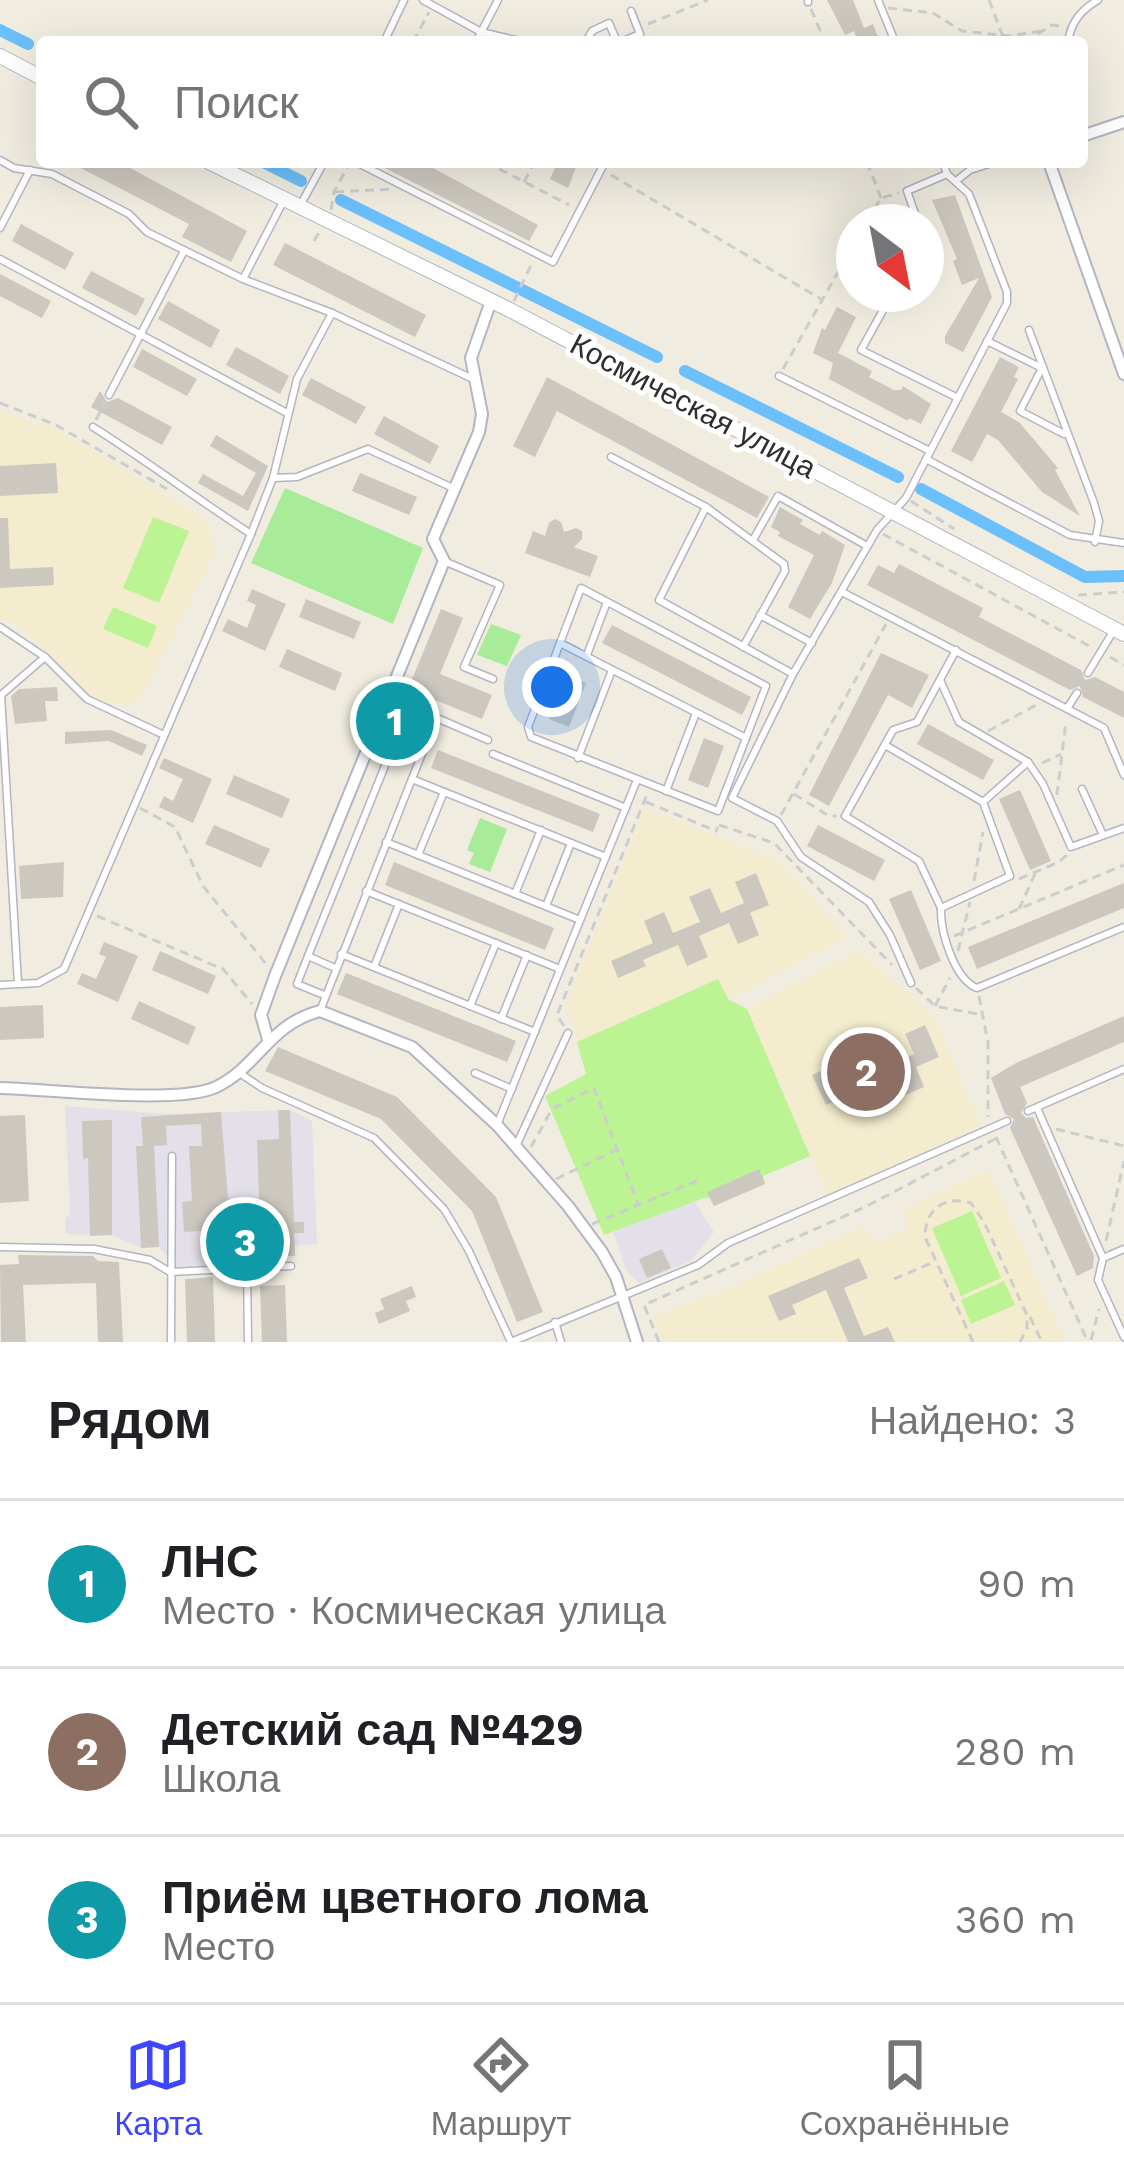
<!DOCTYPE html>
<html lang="ru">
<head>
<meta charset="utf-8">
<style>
	body { margin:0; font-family:"Work Sans",sans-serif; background:#f6f6f6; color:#202124 }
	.compass { position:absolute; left:836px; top:204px; width:108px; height:108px; border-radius:50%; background:#fff; box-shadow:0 12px 48px #0002; rotate:148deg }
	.you { position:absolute; left:552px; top:687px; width:42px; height:42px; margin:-30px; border:9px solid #fff; border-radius:50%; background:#1a73e8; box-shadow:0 0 0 18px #1a73e833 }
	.badge { display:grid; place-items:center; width:78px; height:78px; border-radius:50%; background:#3e45ff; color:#fff; font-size:39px; font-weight:700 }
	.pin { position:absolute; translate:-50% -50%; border:6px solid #fff; box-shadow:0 3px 12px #0006 }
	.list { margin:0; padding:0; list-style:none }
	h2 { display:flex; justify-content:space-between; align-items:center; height:156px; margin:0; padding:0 48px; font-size:51px }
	h2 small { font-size:39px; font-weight:400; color:#757577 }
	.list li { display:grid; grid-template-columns:78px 1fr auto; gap:36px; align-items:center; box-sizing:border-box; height:168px; padding:0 48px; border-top:3px solid #e0e0e0 }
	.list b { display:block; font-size:45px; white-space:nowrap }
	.list p { margin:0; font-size:39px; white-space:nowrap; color:#757577 }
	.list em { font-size:39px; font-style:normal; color:#757577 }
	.icon { flex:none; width:66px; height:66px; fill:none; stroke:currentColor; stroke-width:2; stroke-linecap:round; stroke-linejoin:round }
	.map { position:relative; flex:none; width:1124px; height:1342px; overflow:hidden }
	.search { position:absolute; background:#fff; box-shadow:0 12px 48px #0002; left:36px; right:36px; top:36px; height:132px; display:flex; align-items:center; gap:30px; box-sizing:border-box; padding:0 42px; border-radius:12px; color:#757577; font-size:45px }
	.sheet { height:660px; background:#fff }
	nav { display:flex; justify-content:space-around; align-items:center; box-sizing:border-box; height:168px; border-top:3px solid #e0e0e0; background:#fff; font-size:33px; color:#757577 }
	nav a { display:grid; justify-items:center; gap:6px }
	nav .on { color:#3e45ff }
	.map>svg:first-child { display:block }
</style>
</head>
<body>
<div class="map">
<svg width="1124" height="1342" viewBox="0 0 1124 1342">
	<rect width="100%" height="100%" fill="#f0ece0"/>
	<g fill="#e4e0e9">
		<path d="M65,1106L165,1114L290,1110L312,1121L317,1244L295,1246V1256L209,1260L208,1265L176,1267L159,1247L141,1248L112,1235L66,1234L65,1219L70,1214Z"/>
		<path d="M694,1201L714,1232L691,1261L639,1283L627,1272L613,1232Z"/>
	</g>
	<g fill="#f3ecce">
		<path d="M0,410L37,425L47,423L205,519L216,551L139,702L107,704L83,693L53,656L9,620H0Z"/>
		<path d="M645,808L777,860L848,937L728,999L717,979L577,1042L566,1005Z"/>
		<path d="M859,950L935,1017L981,1126L828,1195L747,1009Z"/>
		<path d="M989,1169L1065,1342H663L652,1317L734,1286L864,1226L874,1244L909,1228L902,1210Z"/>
	</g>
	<g fill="#a8eb98">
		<path d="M285,488L423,548L393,624L251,563Z"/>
		<path d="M491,624L521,635L507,666L477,655Z"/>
		<path d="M480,818L507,829L490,872L469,864L474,853L467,850Z"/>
	</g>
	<g fill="#bcf393">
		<path d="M153,517L189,531L159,603L123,588Z"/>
		<path d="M113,607L157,626L148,648L103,629Z"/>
		<path d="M718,979L728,999L747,1009L810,1156L763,1176L765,1183L714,1206L710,1198H704L604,1235L545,1096L586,1074L577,1042Z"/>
		<path d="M972,1211L1001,1278L961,1296L932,1228Z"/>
		<path d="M1004,1281L1015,1305L971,1324L961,1300Z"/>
	</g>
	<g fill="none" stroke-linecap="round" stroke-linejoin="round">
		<g stroke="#6bbffa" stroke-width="12">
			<path d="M0,30L28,44"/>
			<path d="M263,162L301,181"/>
			<path d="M341,200L657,357"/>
			<path d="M685,371L898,477"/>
			<path d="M921,489L1085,577L1124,576"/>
		</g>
	</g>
	<g fill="#ccc8bf">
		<path d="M827,0H853L864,28L873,24L880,42H858L854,31L845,35Z"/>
		<path d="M69,162H119L247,231L231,262L182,237L189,224Z"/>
		<path d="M373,162H422L538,225L529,241Z"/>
		<path d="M544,162H578L568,188L550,179L555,168Z"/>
		<path d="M955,195L992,297L963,352L945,343V336L979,278L962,285L953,261L957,259L932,200Z"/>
		<path d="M21,224L74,253L65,270L12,241Z"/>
		<path d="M285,243L426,315L415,337L273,265Z"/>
		<path d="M91,271L145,299L136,316L82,288Z"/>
		<path d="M0,274L51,301L42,318L0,296Z"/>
		<path d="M168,301L220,330L211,348L158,319Z"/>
		<path d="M837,307L856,317L838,353L872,371L869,377L894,390H901L903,386L931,404L921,424L909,418L908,421L829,379L833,363L813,353L822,328L825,330Z"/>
		<path d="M236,347L289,376L280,394L226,365Z"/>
		<path d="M142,349L197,379L187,396L133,367Z"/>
		<path d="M1000,357L1019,367L1014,377L1018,379L1001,412L1019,422L1058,468L1055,470L1080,516L1042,492L998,440L987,434L972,462L951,451Z"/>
		<path d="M547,377L769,497L757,518L557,411L535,457L513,446Z"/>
		<path d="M311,378L366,407L356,424L302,395Z"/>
		<path d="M100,391L107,402L118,398L172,427L162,445L91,407Z"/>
		<path d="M384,416L439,446L430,464L374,434Z"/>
		<path d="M216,435L268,466L248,511L198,483L203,474L243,496L256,473L210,446Z"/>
		<path d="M56,463L58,493L0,496V466Z"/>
		<path d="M360,473L417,497L409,515L352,491Z"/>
		<path d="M780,507L803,520L800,524L820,535L822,531L845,545L832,583L810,619L788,607L814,555L778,536L780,532L771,527Z"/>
		<path d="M0,518H8L10,569L53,567L54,585L0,588Z"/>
		<path d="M555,519L561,522L564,532L576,528L582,531V539L574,547L598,556L590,577L525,553L533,531L545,536L549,523Z"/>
		<path d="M899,564L983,608L979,617L1081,670L1085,680L1095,677L1124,692V718L1083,697L1080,686L1070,690L867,585L878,565L894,573Z"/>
		<path d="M252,589L286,604L265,651L222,631L228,619L247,628L256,605L247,601Z"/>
		<path d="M306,599L361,622L354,639L299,617Z"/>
		<path d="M441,609L463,618L440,674L492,695L482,719L408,689Z"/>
		<path d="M612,625L751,697L742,715L602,643Z"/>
		<path d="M287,649L342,673L335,691L279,667Z"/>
		<path d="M881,653L929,675L912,708L888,695L829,806L809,795Z"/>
		<path d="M566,675L586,683L569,727L549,719Z"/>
		<path d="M57,687L58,701H45L47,721L15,724L11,696L19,689Z"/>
		<path d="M928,724L994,760L983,780L917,744Z"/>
		<path d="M111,730L147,745L142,756L109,741L65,744V732Z"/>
		<path d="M704,738L724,746L708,788L688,780Z"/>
		<path d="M438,750L600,814L593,832L431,768Z"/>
		<path d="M164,758L212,779L193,823L159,807L164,796L173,801L183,779L159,768Z"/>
		<path d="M234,775L290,799L282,818L226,794Z"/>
		<path d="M1020,790L1051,861L1030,870L999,799Z"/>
		<path d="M214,825L270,849L261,868L205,844Z"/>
		<path d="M818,825L885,860L874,881L807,846Z"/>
		<path d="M64,862L63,897L21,899L19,866Z"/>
		<path d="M394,862L554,928L545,950L385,885Z"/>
		<path d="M756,873L769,905L750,913L759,935L738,944L729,923L699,936L708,957L687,966L678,945L643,960L646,966L618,978L611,961L653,943L644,921L664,912L673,933L700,922L689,897L710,888L721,913L744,903L735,882Z"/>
		<path d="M1124,883V908L977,969L968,947Z"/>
		<path d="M911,890L941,961L920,970L889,899Z"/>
		<path d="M104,942L138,956L118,1002L77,984L82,973L96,979L106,957L99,954Z"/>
		<path d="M160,951L216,976L208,994L152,970Z"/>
		<path d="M346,973L516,1041L507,1062L337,994Z"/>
		<path d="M139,1001L196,1027L188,1045L131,1019Z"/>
		<path d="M43,1005L44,1038L0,1040V1007Z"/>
		<path d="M1124,1016V1042L1020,1087L1027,1103L1021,1113L1026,1118L1033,1117L1094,1256L1093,1268L1077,1276L1010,1128L1014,1119L1005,1114L991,1078L1016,1063Z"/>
		<path d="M925,1025L939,1057L916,1067L924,1087L903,1096L895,1076L870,1087L879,1106L858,1116L849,1095L826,1105L812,1075L834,1065L843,1085L868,1074L859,1054L880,1045L889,1065L914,1054L905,1034Z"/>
		<path d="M278,1047L397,1097L496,1197L543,1312L517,1322L472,1211L381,1119L265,1071Z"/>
		<path d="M278,1110H290L294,1222H304V1233H294L295,1256H283L282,1224L260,1225L257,1140L279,1139Z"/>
		<path d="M221,1112L228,1199H234L236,1229L184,1232L182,1202L192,1201L189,1146H202L201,1124L166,1126L167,1145L154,1146L159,1247L141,1248L136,1146H143L141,1117Z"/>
		<path d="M25,1115L29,1201L0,1203V1116Z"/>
		<path d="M112,1120V1235L90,1236L88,1158L83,1159L82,1121Z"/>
		<path d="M759,1169L765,1184L714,1206L707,1192Z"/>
		<path d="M662,1249L671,1268L647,1278L639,1259Z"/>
		<path d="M18,1255L93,1256L98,1261L119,1262L123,1342H98L96,1283L23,1285L26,1342H1L0,1265L19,1264Z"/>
		<path d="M859,1258L868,1278L844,1288L864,1336L888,1327L895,1342H848L826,1290L792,1305L796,1314L779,1321L768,1296Z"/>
		<path d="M213,1277L215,1342H187L185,1279Z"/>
		<path d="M285,1285L287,1342H262L260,1286Z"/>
		<path d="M412,1286L416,1297L406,1301L410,1311L379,1324L375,1313L384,1309L380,1299Z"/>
	</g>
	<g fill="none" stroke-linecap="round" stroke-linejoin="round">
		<defs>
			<g id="service">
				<path d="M423,0L481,32L524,42"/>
				<path d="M808,0V2"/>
				<path d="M878,0L895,42"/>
				<path d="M384,42L404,0"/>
				<path d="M476,42L498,0"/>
				<path d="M586,42L592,31L609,23L617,42"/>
				<path d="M621,42L640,34L631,11"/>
				<path d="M1068,42C1071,22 1081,10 1098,0"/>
				<path d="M0,160L14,168L52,174L129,214L147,232L243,279L284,200"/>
				<path d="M356,162L553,262L605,162"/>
				<path d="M956,181L970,170L995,162"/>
				<path d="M301,204L324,162"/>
				<path d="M918,222L907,191L947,174"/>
				<path d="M0,228L30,170"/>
				<path d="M0,259L287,413"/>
				<path d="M243,279L332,313L473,379"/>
				<path d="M892,294L861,350L958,398"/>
				<path d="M1029,330L1094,503L1099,521L1095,542"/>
				<path d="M987,341L1042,368L1020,411L1064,434"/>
				<path d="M779,376L930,451"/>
				<path d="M109,395L184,251"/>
				<path d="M93,427C147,461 197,499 251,534"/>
				<path d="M611,457L706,507L784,564L785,571L743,647"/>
				<path d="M926,459L1070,535L1124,543"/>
				<path d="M273,478L297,477L368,449L453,488"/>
				<path d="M706,507L659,600L793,674"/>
				<path d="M753,540L778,496L867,546"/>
				<path d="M444,561L500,585L464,667L493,679"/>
				<path d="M581,588L766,686L718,811L531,737L528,727Z"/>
				<path d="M842,592L1104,728L1124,775"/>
				<path d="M760,615L812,643"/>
				<path d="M0,627L45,657L87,699L164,735"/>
				<path d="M560,643L746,738"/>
				<path d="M956,650L917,722L893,730L845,816L919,861L941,908L1010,876L983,802L1028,762"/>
				<path d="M587,655L607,602"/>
				<path d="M1088,673L1114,630"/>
				<path d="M940,680L959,722L1028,762L1043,784L1071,847L1124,828"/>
				<path d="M388,697L488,740"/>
				<path d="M1068,707L1077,693"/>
				<path d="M885,745L983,802"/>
				<path d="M493,754L626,808"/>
				<path d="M578,758L612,670"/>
				<path d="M412,779L606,857"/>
				<path d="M1082,789L1103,835"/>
				<path d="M666,791L696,713"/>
				<path d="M386,842L580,920"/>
				<path d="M418,855L444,792"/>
				<path d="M366,891L560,969"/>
				<path d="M515,894L541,830"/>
				<path d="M546,906L571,843"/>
				<path d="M941,908C940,931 954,979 977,988L1124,927"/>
				<path d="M341,954L535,1032"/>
				<path d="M308,956L335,968"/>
				<path d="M374,967L399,904"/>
				<path d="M911,983L890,935L869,902L801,857L777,821L732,798L793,674L877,530L906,498L1007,303V292L969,194L947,174L943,162"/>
				<path d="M18,984L1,695L45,657"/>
				<path d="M0,985L38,983L64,969L251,534L273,478L297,379L332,313"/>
				<path d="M324,995L297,984L308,956L395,741L404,737L425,745"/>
				<path d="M470,1006L496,943"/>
				<path d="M320,1011L427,741"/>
				<path d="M501,1019L527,955"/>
				<path d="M238,1072L262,1088L374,1138L444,1209L469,1251L511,1342L698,1265L728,1243L1007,1121"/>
				<path d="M475,1073L512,1089"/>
				<path d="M1037,1108L1103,1258"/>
				<path d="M1028,1111L1124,1069"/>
				<path d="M497,1125L637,780"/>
				<path d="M517,1144L568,1033"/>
				<path d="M0,1247L94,1249L150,1260L170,1272L291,1266"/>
				<path d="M1124,1249L1103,1258L1098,1280L1124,1337"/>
				<path d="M247,1268L248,1342"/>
				<path d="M555,1322L561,1342"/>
				<path d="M171,1342L172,1156"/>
			</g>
			<g id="minor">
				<path d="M1082,136L1124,122"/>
				<path d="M1049,162L1124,374"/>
				<path d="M268,1039L261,1015L275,976L444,561L433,539L479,432L482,414L471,358L491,301"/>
				<path d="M0,1088C49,1089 178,1105 216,1087C258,1067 269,1024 320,1011L412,1047L497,1125L568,1206L602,1252L616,1277L637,1342"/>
			</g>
			<g id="tertiary">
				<path d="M0,56L42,78"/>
				<path d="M209,162L510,310L1124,634"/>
			</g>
		</defs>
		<use href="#service" stroke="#b4b4c2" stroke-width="9"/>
		<use href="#minor" stroke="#b4b4c2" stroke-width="14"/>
		<use href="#tertiary" stroke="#b4b4c2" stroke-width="16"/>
		<g stroke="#cdcdcd" stroke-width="3" stroke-dasharray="9 6" stroke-linecap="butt">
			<path d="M989,0L1005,42"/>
			<path d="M888,8L933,13L962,31L1009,36L1041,31"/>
			<path d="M811,9L825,42"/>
			<path d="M648,24L708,0"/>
			<path d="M413,42L429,12"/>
			<path d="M1025,42L1052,25L1062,26"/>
			<path d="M486,162L569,205"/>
			<path d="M867,162L881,198"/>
			<path d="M611,175L821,299"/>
			<path d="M524,182L535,162"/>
			<path d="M335,192L392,189"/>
			<path d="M331,210L334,192L349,164"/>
			<path d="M867,222L881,198L899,193"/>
			<path d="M314,241L321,229"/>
			<path d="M514,301L533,261"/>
			<path d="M783,369L854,244"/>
			<path d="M0,403L54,424L167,489"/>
			<path d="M96,420L105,402"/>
			<path d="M911,501L954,529"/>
			<path d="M883,534L1091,647"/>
			<path d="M1078,595L1124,592"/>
			<path d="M1110,657L1124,665"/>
			<path d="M988,731L1038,704"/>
			<path d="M1042,763L1061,754"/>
			<path d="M794,794L829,816H837"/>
			<path d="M1057,795L1066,721"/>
			<path d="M646,802L716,831L718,827"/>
			<path d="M140,808L175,827L203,886L267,965"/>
			<path d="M781,815L886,624"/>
			<path d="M719,825L774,843L892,965"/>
			<path d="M1019,879L1059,862L1068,854"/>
			<path d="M974,881L983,832"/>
			<path d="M1019,909L1035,874"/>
			<path d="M97,916L223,969L252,1004"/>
			<path d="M954,936L1124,865"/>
			<path d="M958,951L970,902"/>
			<path d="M916,988L935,1006L983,1015"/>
			<path d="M979,996L988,1043V1117"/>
			<path d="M935,1006L950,978"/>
			<path d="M564,1026L557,1015L648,792"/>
			<path d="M1056,1129L1124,1146"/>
			<path d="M996,1137L1088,1342"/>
			<path d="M531,1147L552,1109L594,1088L638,1204"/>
			<path d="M556,1179L616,1150"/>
			<path d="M592,1224L697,1181"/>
			<path d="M1106,1241L1124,1161"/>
			<path d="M894,1279L934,1262"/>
			<path d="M1030,1317L1042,1342"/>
			<path d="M1091,1340L1099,1309"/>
			<path d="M659,1342L644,1305L865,1207L997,1138"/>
			<path d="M973,1342L925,1237C925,1209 945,1195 971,1203L984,1222L1027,1315V1329L1020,1342"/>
		</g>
		<use href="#service" stroke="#fff" stroke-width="6"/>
		<use href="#minor" stroke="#fff" stroke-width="10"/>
		<use href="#tertiary" stroke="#fff" stroke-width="14"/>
	</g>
	<g text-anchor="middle" stroke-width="10" stroke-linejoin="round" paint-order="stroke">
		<g font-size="30" fill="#2e2e2e" stroke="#fff">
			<text transform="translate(693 406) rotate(28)" y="10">Космическая улица</text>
		</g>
	</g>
</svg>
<svg class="compass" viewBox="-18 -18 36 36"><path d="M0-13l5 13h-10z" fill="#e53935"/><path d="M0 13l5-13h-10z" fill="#757577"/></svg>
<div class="you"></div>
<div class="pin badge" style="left:395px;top:721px;background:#0f9aa8">1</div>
<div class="pin badge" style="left:866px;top:1072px;background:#8d6e63">2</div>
<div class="pin badge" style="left:245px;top:1242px;background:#0f9aa8">3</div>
<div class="search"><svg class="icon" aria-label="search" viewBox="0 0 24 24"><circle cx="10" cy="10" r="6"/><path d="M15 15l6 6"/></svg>Поиск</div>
</div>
<section class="sheet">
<h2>Рядом<small>Найдено: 3</small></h2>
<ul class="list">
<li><span class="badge" style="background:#0f9aa8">1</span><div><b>ЛНС</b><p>Место · Космическая улица</p></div><em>90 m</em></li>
<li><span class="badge" style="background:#8d6e63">2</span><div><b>Детский сад №429</b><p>Школа</p></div><em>280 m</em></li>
<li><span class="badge" style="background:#0f9aa8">3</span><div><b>Приём цветного лома</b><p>Место</p></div><em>360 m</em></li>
</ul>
</section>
<nav>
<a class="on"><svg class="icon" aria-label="map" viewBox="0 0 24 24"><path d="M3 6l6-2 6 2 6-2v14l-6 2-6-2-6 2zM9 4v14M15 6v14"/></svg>Карта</a>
<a><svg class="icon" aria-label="directions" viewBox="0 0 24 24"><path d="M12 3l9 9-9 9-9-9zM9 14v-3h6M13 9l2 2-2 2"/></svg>Маршрут</a>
<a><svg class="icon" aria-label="saved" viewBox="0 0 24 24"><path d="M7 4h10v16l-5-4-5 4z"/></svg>Сохранённые</a>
</nav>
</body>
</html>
